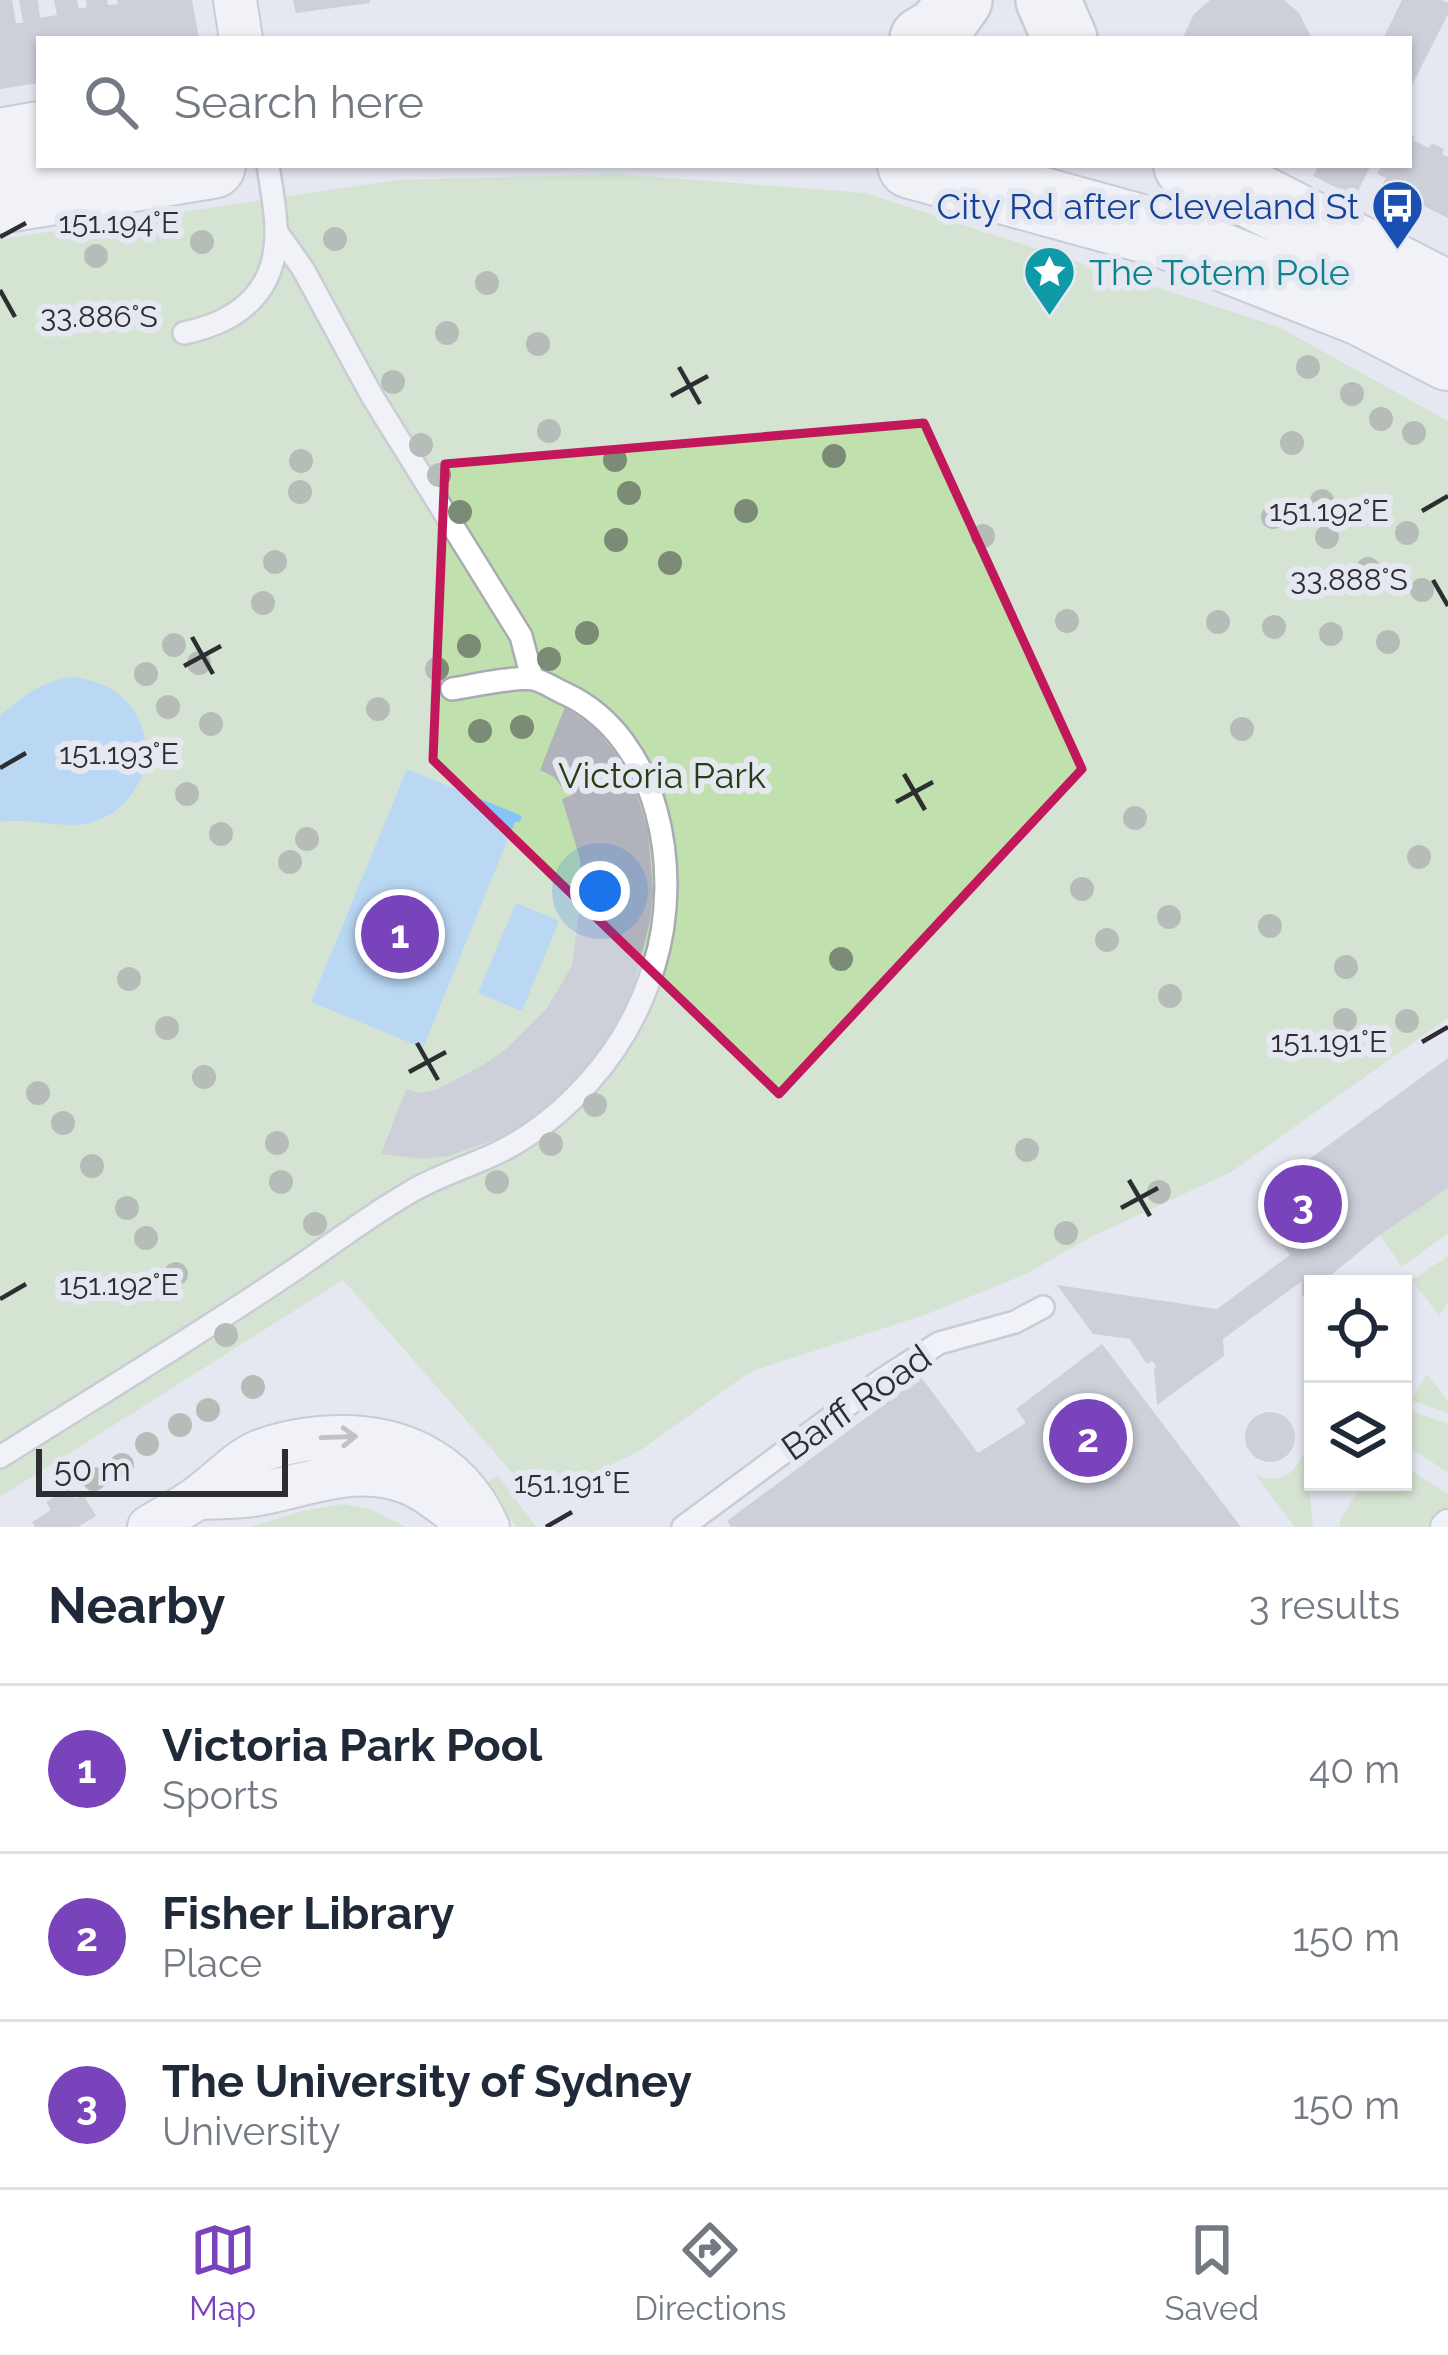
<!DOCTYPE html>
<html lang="en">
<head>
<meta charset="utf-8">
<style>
	body { margin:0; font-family:Raleway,sans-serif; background:#f6f6f7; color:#1f2937 }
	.controls { position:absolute; right:36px; bottom:36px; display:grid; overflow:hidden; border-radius:0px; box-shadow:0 3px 9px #0004 }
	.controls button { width:108px; height:108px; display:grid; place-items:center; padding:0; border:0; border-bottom:3px solid #e0e1e3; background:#fff; color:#1f2937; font:60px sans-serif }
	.scale { position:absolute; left:36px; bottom:30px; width:252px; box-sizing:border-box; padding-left:12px; border:6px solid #2d2e32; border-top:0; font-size:33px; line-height:42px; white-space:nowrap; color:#2d2e32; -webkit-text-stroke:9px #e5e8f1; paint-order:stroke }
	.you { position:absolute; left:600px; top:891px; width:42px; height:42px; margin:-30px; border:9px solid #fff; border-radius:50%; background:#1a73e8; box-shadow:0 0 0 18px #1a73e833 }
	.badge { display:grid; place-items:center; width:78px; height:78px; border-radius:50%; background:#7944bb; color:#fff; font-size:39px; font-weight:700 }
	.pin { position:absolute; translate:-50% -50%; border:6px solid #fff; box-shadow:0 3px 12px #0006 }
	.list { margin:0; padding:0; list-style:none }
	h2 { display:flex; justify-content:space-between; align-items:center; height:156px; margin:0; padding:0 48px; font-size:51px }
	h2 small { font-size:39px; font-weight:400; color:#747a83 }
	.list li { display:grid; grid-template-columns:78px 1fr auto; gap:36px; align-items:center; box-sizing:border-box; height:168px; padding:0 48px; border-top:3px solid #e0e1e3 }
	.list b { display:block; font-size:45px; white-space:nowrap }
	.list p { margin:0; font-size:39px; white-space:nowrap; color:#747a83 }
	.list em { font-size:39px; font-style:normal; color:#747a83 }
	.icon { flex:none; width:66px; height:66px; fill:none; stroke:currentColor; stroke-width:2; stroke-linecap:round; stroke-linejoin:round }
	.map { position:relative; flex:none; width:1448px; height:1527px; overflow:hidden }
	.search { position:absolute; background:#fff; box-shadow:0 3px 9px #0004; left:36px; right:36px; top:36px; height:132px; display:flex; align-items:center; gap:30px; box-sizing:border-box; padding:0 42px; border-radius:0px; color:#747a83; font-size:45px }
	.sheet { height:660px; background:#fff }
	nav { display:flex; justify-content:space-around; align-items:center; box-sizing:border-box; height:168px; border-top:3px solid #e0e1e3; background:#fff; font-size:33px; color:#747a83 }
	nav a { display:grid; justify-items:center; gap:6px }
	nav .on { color:#7944bb }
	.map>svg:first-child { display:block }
</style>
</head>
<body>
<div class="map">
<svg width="1448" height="1527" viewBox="0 0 1448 1527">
	<rect width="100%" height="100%" fill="#e5e8f1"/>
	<g fill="#c0e0ad">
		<path d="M618,174L865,193L1279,327L1448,421V1018L1231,1172L1093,1236L1024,1275L927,1314L750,1372L641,1450L537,1501L343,1280L0,1497V239L397,180Z"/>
		<path d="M1448,1184V1233L1402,1267L1380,1235Z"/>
		<path d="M1448,1256V1302L1439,1316L1412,1280Z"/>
		<path d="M1427,1374L1448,1402V1413L1411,1400Z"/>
		<path d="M1406,1409L1448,1424V1472L1403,1444V1414Z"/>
		<path d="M1306,1456L1313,1527H1295L1255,1474C1275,1484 1293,1477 1301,1457Z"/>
		<path d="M1403,1465L1448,1494V1520L1438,1527H1340V1521L1363,1482H1403Z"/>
		<path d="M498,1475L536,1527H516L485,1485Z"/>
		<path d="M343,1504L373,1510L406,1527H250L303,1511Z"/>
	</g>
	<g fill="#86c3f8">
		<path d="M73,677C89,680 104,683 117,693C162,727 152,795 103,818C70,834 35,816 0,822V716C23,696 42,681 73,677Z"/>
		<path d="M407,769L522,816L520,822H515L423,1048L311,1002Z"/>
		<path d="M516,903L559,921L522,1011L478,993Z"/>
	</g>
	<g fill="#b0b3bc">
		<path d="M0,0H12L16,23H23L19,0H38L40,18L57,15L54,0H77L79,9L87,7L86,0H107L108,5L118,4L117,0H192L199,39H39V83L0,89Z"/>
		<path d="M293,0H370V3L296,13Z"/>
		<path d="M1210,0H1284L1299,13L1312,39H1182L1194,14Z"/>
		<path d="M1402,0H1442L1448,3V14L1409,91V39H1383Z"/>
		<path d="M1409,134L1415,137L1413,140L1429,148L1432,143L1444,149L1442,154L1448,157V218L1412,200L1415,194L1400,186L1393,201L1378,193L1386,178L1377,174L1382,165H1409Z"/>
		<path d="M1319,165H1371L1355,197L1313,176Z"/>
		<path d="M565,707L595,728L625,765L589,779L592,787L630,772L648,831L653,891L650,921L633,988L622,1014L598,1053L554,1102L529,1121L502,1137L448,1156L424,1159L381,1154L406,1089L420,1093L436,1090L483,1065L506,1049L547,1008L572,966L582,890L580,859L562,799L572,795L569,788L564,790L554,777L540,770Z"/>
		<path d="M1448,1058V1188L1380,1235L1320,1284H1313V1289L1302,1297V1281L1223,1339L1224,1356L1157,1405L1154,1369L1156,1366L1152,1361L1147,1364L1130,1339L1093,1334L1057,1285L1217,1309L1290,1255L1277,1239L1297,1223L1279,1197L1264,1192Z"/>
		<path d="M1102,1344L1241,1527H731L727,1521L921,1377L978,1453L1026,1423L1016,1409Z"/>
		<circle cx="1270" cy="1437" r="25"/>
		<path d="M68,1489L75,1499L83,1494L96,1516L78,1527H35L32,1522L51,1510L46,1502Z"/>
	</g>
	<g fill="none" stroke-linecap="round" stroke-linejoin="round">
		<defs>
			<g id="service">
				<path d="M276,231L303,269L372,396L521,636L532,678"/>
				<path d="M184,333C238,322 277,292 276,231C276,209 271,187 268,165"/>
				<path d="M0,1457C97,1396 196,1336 291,1272C331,1245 370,1215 412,1191C438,1176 467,1167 495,1154C531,1137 561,1113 588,1083C618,1050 641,1009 654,966C683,873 661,739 566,694C556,690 544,681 533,679C516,676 471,686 452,689"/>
				<path d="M683,1527L883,1379L939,1343L1015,1322L1043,1307"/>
			</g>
			<path id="pedestrian" d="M1446,1527L1448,1525"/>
			<g id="minor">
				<path d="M235,0L241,39"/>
				<path d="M197,1498C215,1497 235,1498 253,1495C304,1487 357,1461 409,1483C429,1491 445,1506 463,1519"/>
				<path d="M149,1527C165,1517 182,1509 197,1498C217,1484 235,1463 256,1453C276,1444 299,1440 320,1438C393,1431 457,1458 488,1527"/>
			</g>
			<g id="primary">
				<path d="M1048,0L1065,39"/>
				<path d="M922,39L939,29L960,0"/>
			</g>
			<g id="trunk">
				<path d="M0,142L39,135"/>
				<path d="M911,165L1166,235L1361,312L1448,357"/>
				<path d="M1187,165L1231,184L1448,295"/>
				<path d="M0,200L212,165"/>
			</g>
		</defs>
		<use href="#service" stroke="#a8abb3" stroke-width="26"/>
		<use href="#pedestrian" stroke="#a8abb3" stroke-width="34"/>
		<use href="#minor" stroke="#a8abb3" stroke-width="46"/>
		<use href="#primary" stroke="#a8abb3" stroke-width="68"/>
		<use href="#trunk" stroke="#a8abb3" stroke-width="70"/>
		<use href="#service" stroke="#fff" stroke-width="21"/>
		<use href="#pedestrian" stroke="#fff" stroke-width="30"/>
		<use href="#minor" stroke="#fff" stroke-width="42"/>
		<use href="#primary" stroke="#fff" stroke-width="63"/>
		<use href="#trunk" stroke="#fff" stroke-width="66"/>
	</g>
	<g fill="#7c8b76">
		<circle cx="335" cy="239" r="12"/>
		<circle cx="202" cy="242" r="12"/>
		<circle cx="96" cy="256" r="12"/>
		<circle cx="487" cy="283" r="12"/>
		<circle cx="447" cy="333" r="12"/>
		<circle cx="538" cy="344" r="12"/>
		<circle cx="1308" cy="367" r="12"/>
		<circle cx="393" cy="382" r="12"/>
		<circle cx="1352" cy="394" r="12"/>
		<circle cx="1381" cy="419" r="12"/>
		<circle cx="549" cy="431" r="12"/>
		<circle cx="1414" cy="433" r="12"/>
		<circle cx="1292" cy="443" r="12"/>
		<circle cx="421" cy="445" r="12"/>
		<circle cx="834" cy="456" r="12"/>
		<circle cx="615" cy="460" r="12"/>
		<circle cx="301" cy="461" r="12"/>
		<circle cx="439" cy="475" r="12"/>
		<circle cx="300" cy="492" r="12"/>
		<circle cx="629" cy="493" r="12"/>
		<circle cx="1322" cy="501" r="12"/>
		<circle cx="746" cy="511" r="12"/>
		<circle cx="460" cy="512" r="12"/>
		<circle cx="1273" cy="517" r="12"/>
		<circle cx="1407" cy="533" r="12"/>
		<circle cx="983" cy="536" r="12"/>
		<circle cx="1327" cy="537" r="12"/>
		<circle cx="616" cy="540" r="12"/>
		<circle cx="275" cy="562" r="12"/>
		<circle cx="670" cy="563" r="12"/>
		<circle cx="1368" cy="569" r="12"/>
		<circle cx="1422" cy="590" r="12"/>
		<circle cx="263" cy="603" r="12"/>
		<circle cx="1067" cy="621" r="12"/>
		<circle cx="1218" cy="622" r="12"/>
		<circle cx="1274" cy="627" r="12"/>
		<circle cx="587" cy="633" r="12"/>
		<circle cx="1331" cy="634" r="12"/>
		<circle cx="1388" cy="642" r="12"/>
		<circle cx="174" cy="645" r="12"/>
		<circle cx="469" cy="646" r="12"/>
		<circle cx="549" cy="659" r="12"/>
		<circle cx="199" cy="663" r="12"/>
		<circle cx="437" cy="669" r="12"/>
		<circle cx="146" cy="674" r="12"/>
		<circle cx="168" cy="707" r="12"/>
		<circle cx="378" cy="709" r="12"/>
		<circle cx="211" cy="724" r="12"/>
		<circle cx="522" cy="727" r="12"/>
		<circle cx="1242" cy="729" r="12"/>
		<circle cx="480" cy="731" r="12"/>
		<circle cx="187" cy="794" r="12"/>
		<circle cx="1135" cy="818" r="12"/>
		<circle cx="221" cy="834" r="12"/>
		<circle cx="307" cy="839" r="12"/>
		<circle cx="1419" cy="857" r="12"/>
		<circle cx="290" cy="862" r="12"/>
		<circle cx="1082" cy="889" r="12"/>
		<circle cx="1169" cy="917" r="12"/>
		<circle cx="1270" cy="926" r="12"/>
		<circle cx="1107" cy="940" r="12"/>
		<circle cx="841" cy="959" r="12"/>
		<circle cx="1346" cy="967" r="12"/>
		<circle cx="129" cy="979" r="12"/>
		<circle cx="1170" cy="996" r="12"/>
		<circle cx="1345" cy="1020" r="12"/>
		<circle cx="1407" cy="1021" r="12"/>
		<circle cx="167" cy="1028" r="12"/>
		<circle cx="204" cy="1077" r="12"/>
		<circle cx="38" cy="1093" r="12"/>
		<circle cx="595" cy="1105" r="12"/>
		<circle cx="63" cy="1123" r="12"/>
		<circle cx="277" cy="1143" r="12"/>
		<circle cx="551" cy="1144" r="12"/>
		<circle cx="1027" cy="1150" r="12"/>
		<circle cx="92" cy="1166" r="12"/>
		<circle cx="281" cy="1182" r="12"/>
		<circle cx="497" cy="1182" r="12"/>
		<circle cx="1159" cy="1192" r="12"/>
		<circle cx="127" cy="1208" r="12"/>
		<circle cx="315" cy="1224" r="12"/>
		<circle cx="1066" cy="1233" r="12"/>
		<circle cx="146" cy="1238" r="12"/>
		<circle cx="176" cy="1274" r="12"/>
		<circle cx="226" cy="1335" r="12"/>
		<circle cx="253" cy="1387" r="12"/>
		<circle cx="208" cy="1410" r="12"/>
		<circle cx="180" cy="1425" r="12"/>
		<circle cx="147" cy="1444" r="12"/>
		<circle cx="122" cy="1465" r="12"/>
		<circle cx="94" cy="1479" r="12"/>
	</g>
	<defs><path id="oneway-shaft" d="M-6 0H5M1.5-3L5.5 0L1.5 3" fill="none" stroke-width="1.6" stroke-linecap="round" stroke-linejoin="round" transform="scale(3)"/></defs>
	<use stroke="#969698" href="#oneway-shaft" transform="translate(339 1437) rotate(-2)"/>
	<path d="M0 0H1448V1527H0ZM924,423L1082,769L779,1094L433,760L445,464Z" fill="#e5e8f1" fill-opacity=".55" fill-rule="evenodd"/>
	<path fill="none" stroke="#c2185b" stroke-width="9" stroke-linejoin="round" d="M924,423L1082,769L779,1094L433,760L445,464Z"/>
	<path fill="none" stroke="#2d2e32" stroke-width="4.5" d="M0,237L26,223M0,290L15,317M679,367L700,404M671,396L708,376M1422,511L1448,496M1433,580L1448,606M192,637L213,674M184,666L221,646M0,768L26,753M904,774L925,810M896,802L933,782M1422,1042L1448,1027M417,1043L438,1080M409,1072L446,1052M1129,1180L1150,1216M1121,1208L1158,1188M0,1299L26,1284M546,1527L572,1512"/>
	<defs>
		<symbol id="bus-pin" viewBox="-11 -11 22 30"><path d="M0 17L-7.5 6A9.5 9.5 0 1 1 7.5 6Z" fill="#1a4fb4" stroke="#e5e8f1"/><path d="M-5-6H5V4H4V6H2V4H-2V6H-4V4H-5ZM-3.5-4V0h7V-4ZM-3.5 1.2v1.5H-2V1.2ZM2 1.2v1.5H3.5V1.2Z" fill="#fff"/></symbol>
		<symbol id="sight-pin" viewBox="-11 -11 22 30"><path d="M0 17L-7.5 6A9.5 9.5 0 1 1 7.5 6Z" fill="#0f9aa8" stroke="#e5e8f1"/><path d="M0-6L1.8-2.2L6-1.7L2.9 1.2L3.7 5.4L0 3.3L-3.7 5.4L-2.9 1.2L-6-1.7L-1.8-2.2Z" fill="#fff"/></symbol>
	</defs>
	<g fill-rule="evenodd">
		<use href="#bus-pin" x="1368" y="176" width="59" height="81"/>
		<use href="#sight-pin" x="1020" y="242" width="59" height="81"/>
	</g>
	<g text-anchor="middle" stroke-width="12" stroke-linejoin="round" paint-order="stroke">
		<g font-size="36" fill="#164399" stroke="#e5e8f1" text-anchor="end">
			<text x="1359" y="219">City Rd after Cleveland St</text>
		</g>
		<g font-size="36" fill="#0d838f" stroke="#e5e8f1" text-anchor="start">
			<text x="1089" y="285">The Totem Pole</text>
		</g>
		<g font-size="36" fill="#263f12" stroke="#e5e8f1">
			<text x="662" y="788">Victoria Park</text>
		</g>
		<g font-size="36" fill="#2d2e32" stroke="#e5e8f1">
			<text transform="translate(856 1402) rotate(-35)" y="13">Barff Road</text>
		</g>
	</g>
	<g font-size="30" text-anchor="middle" fill="#2d2e32" stroke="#e5e8f1" stroke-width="12" stroke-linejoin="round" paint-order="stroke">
		<text x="119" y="233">151.194°E</text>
		<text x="99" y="327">33.886°S</text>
		<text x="1329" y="521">151.192°E</text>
		<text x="1349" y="590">33.888°S</text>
		<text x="119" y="764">151.193°E</text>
		<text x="1329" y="1052">151.191°E</text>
		<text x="119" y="1295">151.192°E</text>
		<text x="572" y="1493">151.191°E</text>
	</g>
</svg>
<div class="controls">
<button><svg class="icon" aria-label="locate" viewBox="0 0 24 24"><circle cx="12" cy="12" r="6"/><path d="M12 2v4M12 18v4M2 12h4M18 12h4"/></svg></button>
<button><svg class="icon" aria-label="layers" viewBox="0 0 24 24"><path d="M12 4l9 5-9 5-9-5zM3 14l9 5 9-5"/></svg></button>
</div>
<div class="scale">50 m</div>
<div class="you"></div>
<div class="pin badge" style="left:400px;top:934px">1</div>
<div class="pin badge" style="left:1088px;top:1438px">2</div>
<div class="pin badge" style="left:1303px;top:1204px">3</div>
<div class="search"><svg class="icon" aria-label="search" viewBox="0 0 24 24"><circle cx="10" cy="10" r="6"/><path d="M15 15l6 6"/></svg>Search here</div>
</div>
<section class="sheet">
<h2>Nearby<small>3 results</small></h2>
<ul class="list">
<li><span class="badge">1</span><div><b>Victoria Park Pool</b><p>Sports</p></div><em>40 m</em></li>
<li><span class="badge">2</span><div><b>Fisher Library</b><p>Place</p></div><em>150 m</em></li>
<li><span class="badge">3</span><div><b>The University of Sydney</b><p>University</p></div><em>150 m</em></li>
</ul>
</section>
<nav>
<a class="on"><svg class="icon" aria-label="map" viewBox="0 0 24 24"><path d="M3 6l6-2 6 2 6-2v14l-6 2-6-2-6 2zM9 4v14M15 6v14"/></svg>Map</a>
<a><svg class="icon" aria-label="directions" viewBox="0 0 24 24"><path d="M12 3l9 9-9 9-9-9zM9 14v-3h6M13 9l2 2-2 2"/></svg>Directions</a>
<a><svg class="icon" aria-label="saved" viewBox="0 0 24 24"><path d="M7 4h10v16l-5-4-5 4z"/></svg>Saved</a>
</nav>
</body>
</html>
